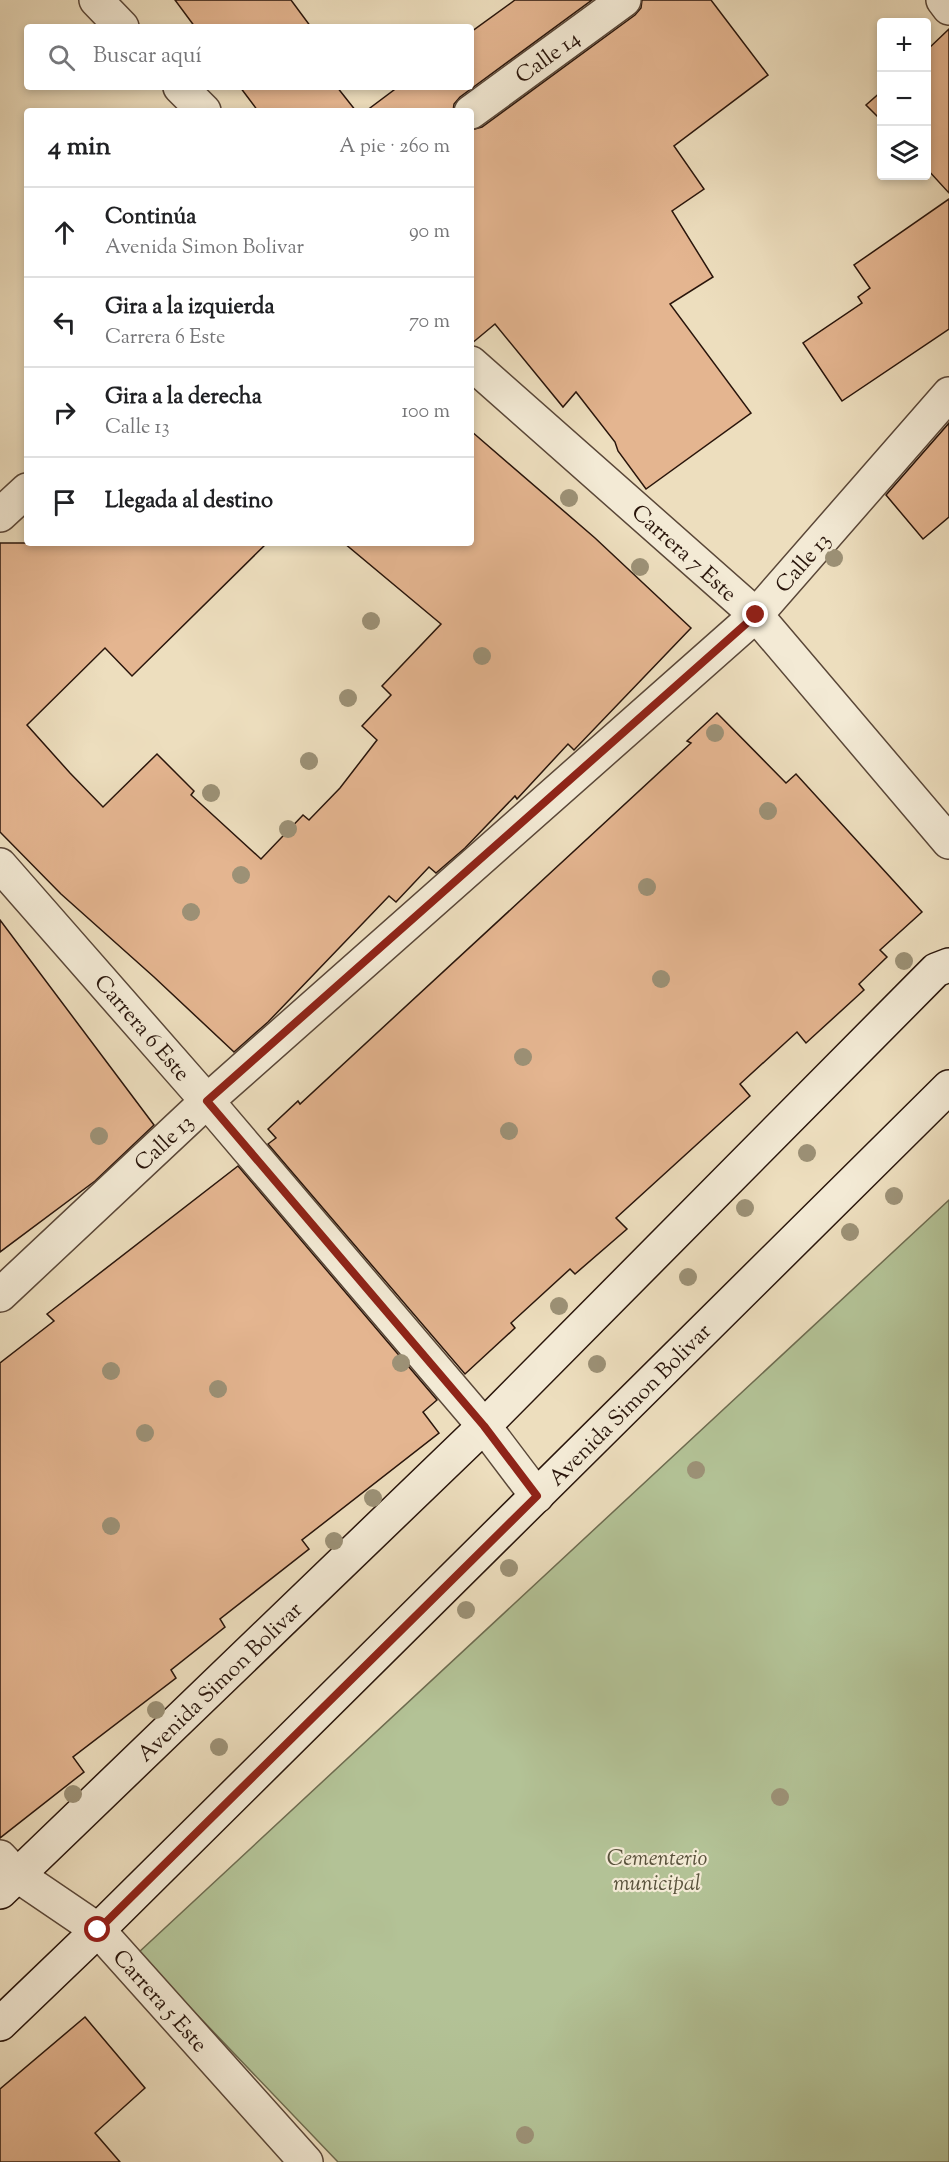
<!DOCTYPE html>
<html lang="es">
<head>
<meta charset="utf-8">
<style>
	body { margin:0; font-family:"Sorts Mill Goudy",serif; background:#f2f2f2; color:#202124 }
	.controls { position:absolute; right:18px; top:18px; display:grid; overflow:hidden; border-radius:6px; box-shadow:0 3px 9px #0003 }
	.controls button { width:54px; height:54px; display:grid; place-items:center; padding:0; border:0; border-bottom:2px solid #e0e0e0; background:#fff; color:#202124; font:30px sans-serif }
	.stop { position:absolute; width:18px; height:18px; margin:-14px; border:4px solid #8f2418; border-radius:50%; background:#fff }
	.stop.end { background:#8f2418; border-color:#fff; box-shadow:0 2px 6px #0008 }
	.list { margin:0; padding:0; list-style:none }
	h2 { display:flex; justify-content:space-between; align-items:center; height:78px; margin:0; padding:0 24px; font-size:26px }
	h2 small { font-size:20px; font-weight:400; color:#757577 }
	.list li { display:grid; grid-template-columns:39px 1fr auto; gap:18px; align-items:center; box-sizing:border-box; height:90px; padding:0 24px; border-top:2px solid #e0e0e0 }
	.list b { display:block; font-size:22px; white-space:nowrap }
	.list p { margin:0; font-size:20px; white-space:nowrap; color:#757577 }
	.list em { font-size:20px; font-style:normal; color:#757577 }
	.icon { flex:none; width:33px; height:33px; fill:none; stroke:currentColor; stroke-width:2; stroke-linecap:round; stroke-linejoin:round }
	.map { position:relative; flex:none; width:949px; height:2162px; overflow:hidden }
	.search { position:absolute; background:#fff; box-shadow:0 3px 9px #0003; left:24px; top:24px; width:450px; height:66px; display:flex; align-items:center; gap:15px; box-sizing:border-box; padding:0 21px; border-radius:6px; color:#757577; font-size:22px }
	.panel { position:absolute; background:#fff; box-shadow:0 3px 9px #0003; left:24px; top:108px; width:450px; height:438px; border-radius:6px }
	.map>svg:first-child { display:block }
</style>
</head>
<body>
<div class="map">
<svg width="949" height="2162" viewBox="0 0 949 2162">
	<rect width="100%" height="100%" fill="#eddebe"/>
	<filter id="stains"><feTurbulence type="fractalNoise" baseFrequency=".00333" numOctaves="4"/><feColorMatrix values="0 0 0 0 .2 0 0 0 0 .09 0 0 0 0 .02 0 0 0 .5 -.17"/></filter>
	<radialGradient id="worn" r=".72"><stop offset=".6" stop-color="#630" stop-opacity="0"/><stop offset="1" stop-color="#630" stop-opacity=".3"/></radialGradient>
	<path fill="#b3c296" stroke="#6e6c50" stroke-width="1.5" d="M949,1200V2162H338L138,1953Z"/>
	<g fill="#e4b590" stroke="#29150b" stroke-width="1.5">
		<path d="M175,0H291L311,27H195Z"/>
		<path d="M515,0H592L460,97L454,104L453,111H366L398,87H471V32Z"/>
		<path d="M642,0H711L768,75L674,146L704,189L672,211L713,277L670,304L751,413L646,489L618,451L615,442L576,392L563,407L495,324L471,344V130L482,127L635,15L641,8Z"/>
		<path d="M949,29V193L927,169V50Z"/>
		<path d="M240,87H337L356,111H258Z"/>
		<path d="M882,91V121L866,105Z"/>
		<path d="M949,199V329L842,401L803,343L862,303L858,297L870,288L854,265Z"/>
		<path d="M949,423V517L923,539L886,495Z"/>
		<path d="M471,431L595,538L691,628L574,750L568,744L517,799L515,796L465,848L436,873L429,867L396,902L389,896L268,1022L234,1052L154,977L61,894L0,832V543H267L132,676L105,648L27,725L70,773L103,807L157,754L194,791L191,795L261,859L303,815L309,820L340,788L377,740L362,726L391,695L382,686L441,624L344,543H471Z"/>
		<path d="M717,713L786,783L796,774L922,912L880,950L887,957L859,984L864,990L806,1043L797,1032L740,1084L750,1096L616,1218L627,1229L575,1274L570,1269L511,1323L515,1328L465,1374L268,1144L276,1138L268,1129L298,1101L300,1104L691,743L687,741Z"/>
		<path d="M0,920L154,1125L95,1181L0,1252Z"/>
		<path d="M238,1166L437,1400L423,1412L439,1433L302,1540L309,1549L220,1619L225,1627L171,1670L176,1678L73,1757L84,1772L0,1838V1363L54,1321L47,1314Z"/>
		<path d="M85,2017L145,2088L95,2133L120,2162H0V2089Z"/>
	</g>
	<g fill="none" stroke-linecap="round" stroke-linejoin="round">
		<defs>
			<g id="minor">
				<path d="M96,0L122,27"/>
				<path d="M943,0L949,8"/>
				<path d="M180,87L204,111"/>
				<path d="M471,112L624,0"/>
				<path d="M471,363L756,615L949,842"/>
				<path d="M0,515L27,490"/>
				<path d="M0,865L207,1101L484,1426L537,1496"/>
				<path d="M0,1295L207,1101L756,615L949,394"/>
				<path d="M0,1857L17,1875L98,1930L306,2162"/>
			</g>
			<g id="secondary">
				<path d="M0,1892L484,1426L936,970L949,965"/>
				<path d="M0,2024L98,1930L949,1087"/>
			</g>
		</defs>
		<use href="#minor" stroke="#5a4738" stroke-width="36"/>
		<use href="#secondary" stroke="#29150b" stroke-width="36"/>
		<use href="#minor" stroke="#f3ead5" stroke-width="33"/>
		<use href="#secondary" stroke="#f3ead5" stroke-width="33"/>
	</g>
	<g fill="#9c9176">
		<circle cx="569" cy="498" r="9"/>
		<circle cx="834" cy="558" r="9"/>
		<circle cx="640" cy="567" r="9"/>
		<circle cx="371" cy="621" r="9"/>
		<circle cx="482" cy="656" r="9"/>
		<circle cx="348" cy="698" r="9"/>
		<circle cx="715" cy="733" r="9"/>
		<circle cx="309" cy="761" r="9"/>
		<circle cx="211" cy="793" r="9"/>
		<circle cx="768" cy="811" r="9"/>
		<circle cx="288" cy="829" r="9"/>
		<circle cx="241" cy="875" r="9"/>
		<circle cx="647" cy="887" r="9"/>
		<circle cx="191" cy="912" r="9"/>
		<circle cx="904" cy="961" r="9"/>
		<circle cx="661" cy="979" r="9"/>
		<circle cx="523" cy="1057" r="9"/>
		<circle cx="509" cy="1131" r="9"/>
		<circle cx="99" cy="1136" r="9"/>
		<circle cx="807" cy="1153" r="9"/>
		<circle cx="894" cy="1196" r="9"/>
		<circle cx="745" cy="1208" r="9"/>
		<circle cx="850" cy="1232" r="9"/>
		<circle cx="688" cy="1277" r="9"/>
		<circle cx="559" cy="1306" r="9"/>
		<circle cx="401" cy="1363" r="9"/>
		<circle cx="597" cy="1364" r="9"/>
		<circle cx="111" cy="1371" r="9"/>
		<circle cx="218" cy="1389" r="9"/>
		<circle cx="145" cy="1433" r="9"/>
		<circle cx="696" cy="1470" r="9"/>
		<circle cx="373" cy="1498" r="9"/>
		<circle cx="111" cy="1526" r="9"/>
		<circle cx="334" cy="1541" r="9"/>
		<circle cx="509" cy="1568" r="9"/>
		<circle cx="466" cy="1610" r="9"/>
		<circle cx="156" cy="1710" r="9"/>
		<circle cx="219" cy="1747" r="9"/>
		<circle cx="73" cy="1794" r="9"/>
		<circle cx="780" cy="1797" r="9"/>
		<circle cx="525" cy="2135" r="9"/>
	</g>
	<g fill="none" stroke-linecap="round" stroke-linejoin="round">
		<path stroke="#8f2418" stroke-width="8" d="M98,1930L537,1496L484,1426L207,1101L756,615"/>
	</g>
	<g text-anchor="middle" stroke-width="4.5" stroke-linejoin="round" paint-order="stroke">
		<g font-size="22" fill="#29150b" stroke="#f3ead5">
			<text transform="translate(547 56) rotate(-36)" y="8">Calle 14</text>
			<text transform="translate(685 552) rotate(42)" y="8">Carrera 7 Este</text>
			<text transform="translate(802 562) rotate(-49)" y="8">Calle 13</text>
			<text transform="translate(143 1027) rotate(49)" y="8">Carrera 6 Este</text>
			<text transform="translate(163 1142) rotate(-43)" y="8">Calle 13</text>
			<text transform="translate(629 1404) rotate(-45)" y="8">Avenida Simon Bolivar</text>
			<text transform="translate(219 1681) rotate(-44)" y="8">Avenida Simon Bolivar</text>
			<text transform="translate(161 2000) rotate(48)" y="8">Carrera 5 Este</text>
		</g>
		<g font-size="22" font-style="italic" fill="#59523c" stroke="#f3ead5">
			<text x="657" y="1865">Cementerio<tspan x="657" dy="25">municipal</tspan></text>
		</g>
	</g>
	<rect width="100%" height="100%" filter="url(#stains)"/>
	<rect width="100%" height="100%" fill="url(#worn)"/>
</svg>
<div class="controls">
<button>+</button>
<button>−</button>
<button><svg class="icon" aria-label="layers" viewBox="0 0 24 24"><path d="M12 4l9 5-9 5-9-5zM3 14l9 5 9-5"/></svg></button>
</div>
<div class="stop" style="left:98px;top:1930px"></div>
<div class="stop end" style="left:756px;top:615px"></div>
<div class="search"><svg class="icon" aria-label="search" viewBox="0 0 24 24"><circle cx="10" cy="10" r="6"/><path d="M15 15l6 6"/></svg>Buscar aquí</div>
<section class="panel">
<h2>4 min<small>A pie · 260 m</small></h2>
<ul class="list">
<li><svg class="icon" aria-label="ahead" viewBox="0 0 24 24"><path d="M12 20V5M6 11l6-6 6 6"/></svg><div><b>Continúa</b><p>Avenida Simon Bolivar</p></div><em>90 m</em></li>
<li><svg class="icon" aria-label="left" viewBox="0 0 24 24"><path d="M17 20v-9H6M10 6l-5 5 5 5"/></svg><div><b>Gira a la izquierda</b><p>Carrera 6 Este</p></div><em>70 m</em></li>
<li><svg class="icon" aria-label="right" viewBox="0 0 24 24"><path d="M7 20v-9h11M14 6l5 5-5 5"/></svg><div><b>Gira a la derecha</b><p>Calle 13</p></div><em>100 m</em></li>
<li><svg class="icon" aria-label="arrive" viewBox="0 0 24 24"><path d="M6 21V4h12l-3 4 3 4H6"/></svg><div><b>Llegada al destino</b></div></li>
</ul>
</section>
</div>
</body>
</html>
